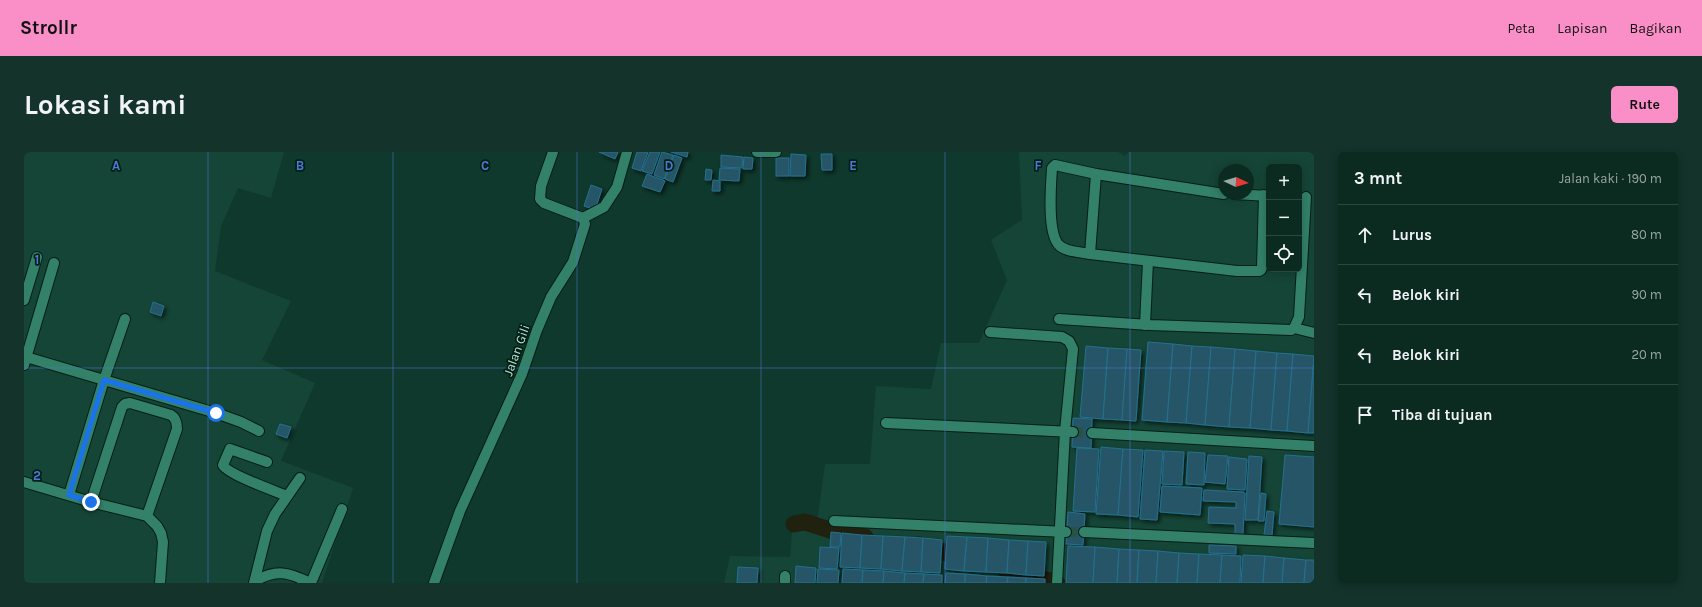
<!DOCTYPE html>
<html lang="id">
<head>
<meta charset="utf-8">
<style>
	body { margin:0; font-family:Karla,sans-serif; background:#14332a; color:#f1f3f6 }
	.controls { position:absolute; right:12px; top:12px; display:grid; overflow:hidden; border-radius:6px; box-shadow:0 2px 10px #0003 }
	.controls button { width:36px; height:36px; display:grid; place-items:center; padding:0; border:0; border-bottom:1px solid #2b473f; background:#0b2b21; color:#f1f3f6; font:20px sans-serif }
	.compass { position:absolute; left:1194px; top:12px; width:36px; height:36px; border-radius:50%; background:#0b2b21; box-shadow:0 2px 10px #0003; rotate:94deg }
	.stop { position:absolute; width:12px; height:12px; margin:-9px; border:3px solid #1a73e8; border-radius:50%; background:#fff }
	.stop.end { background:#1a73e8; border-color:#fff; box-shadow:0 1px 4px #0008 }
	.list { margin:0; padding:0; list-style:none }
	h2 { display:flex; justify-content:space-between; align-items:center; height:52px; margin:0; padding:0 16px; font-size:17px }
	h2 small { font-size:13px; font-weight:400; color:#9aa7a5 }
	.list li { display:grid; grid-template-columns:26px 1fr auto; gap:12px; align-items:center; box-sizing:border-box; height:60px; padding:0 16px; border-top:1px solid #2b473f }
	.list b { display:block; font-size:15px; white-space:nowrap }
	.list em { font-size:13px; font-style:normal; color:#9aa7a5 }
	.icon { flex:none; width:22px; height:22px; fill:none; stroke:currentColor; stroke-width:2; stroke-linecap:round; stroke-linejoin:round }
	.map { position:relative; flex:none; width:1290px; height:431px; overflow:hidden; border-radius:6px }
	header { display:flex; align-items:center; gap:24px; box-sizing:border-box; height:56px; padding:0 20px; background:#fa8fc7; color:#111 }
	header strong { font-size:19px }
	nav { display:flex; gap:22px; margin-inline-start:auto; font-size:14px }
	.intro { display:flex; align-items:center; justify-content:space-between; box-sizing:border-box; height:96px; padding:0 24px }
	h1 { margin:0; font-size:28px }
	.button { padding:10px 18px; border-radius:6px; background:#fa8fc7; color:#111; font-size:14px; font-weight:700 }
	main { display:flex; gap:24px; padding:0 24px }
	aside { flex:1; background:#0b2b21; border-radius:6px; box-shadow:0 2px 10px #0003 }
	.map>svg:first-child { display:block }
</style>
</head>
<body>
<header>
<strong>Strollr</strong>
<nav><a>Peta</a><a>Lapisan</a><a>Bagikan</a></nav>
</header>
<div class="intro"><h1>Lokasi kami</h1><a class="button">Rute</a></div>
<main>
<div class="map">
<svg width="1290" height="431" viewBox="0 0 1290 431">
	<defs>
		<filter id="shadow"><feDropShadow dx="2.5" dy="2.5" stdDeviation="2" flood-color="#0009"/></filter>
	</defs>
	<rect width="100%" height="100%" fill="#0f392c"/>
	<g fill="#154536" fill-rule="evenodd">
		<path d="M0,0H260L247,46L214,36L197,74L191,119L267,149L238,208L291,231L257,309L329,336L298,431H0Z"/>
		<path d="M995,0H1094L1101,4L1105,0H1290V431H700L706,404L766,405L769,368L793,371L801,312H846L852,234L907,237L917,191H955L983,128L967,88L998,68ZM1245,15H1275V117H1245ZM1200,18H1224V42H1200Z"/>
	</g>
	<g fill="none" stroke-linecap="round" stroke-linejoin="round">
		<g stroke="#212110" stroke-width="17">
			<path d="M770,372L781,370L818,382L841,385"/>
			<path d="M895,393L944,407"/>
			<path d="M981,417L1033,431"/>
		</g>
	</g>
	<g fill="#285568" stroke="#23718f" filter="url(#shadow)">
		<path d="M575,0H594L591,7Z"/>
		<path d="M613,0H624L617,19L608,16Z"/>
		<path d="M626,0H636L628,22L618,19Z"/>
		<path d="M638,0L649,3L640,27L630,23Z"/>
		<path d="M647,0H664L663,5Z"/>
		<path d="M767,2L782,3L781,24H766Z"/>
		<path d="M797,2H808V18H798Z"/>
		<path d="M650,3L658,6L649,30L641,27Z"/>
		<path d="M697,3L719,5L718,16L697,15Z"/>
		<path d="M720,5L729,6L728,17H719Z"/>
		<rect x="752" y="6" width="13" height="18"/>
		<path d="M696,16L716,17L715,29L695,28Z"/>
		<path d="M682,17L688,18L687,28H681Z"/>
		<path d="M623,22L641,29L636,40L618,34Z"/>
		<path d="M689,28L696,29V39H688Z"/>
		<path d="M567,33L578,37L571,58L560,54Z"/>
		<path d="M129,150L140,154L137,164L126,160Z"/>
		<path d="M1124,190L1149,192L1143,270L1118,268Z"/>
		<path d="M1149,192L1168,194L1162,271L1143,270Z"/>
		<path d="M1062,194L1084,196L1079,267L1056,265Z"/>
		<path d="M1168,194L1187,195L1181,273L1162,271Z"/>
		<path d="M1187,195L1211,197L1205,275L1181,273Z"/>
		<path d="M1084,196L1103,197L1098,268L1079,267Z"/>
		<path d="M1103,197L1117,198L1112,269L1098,268Z"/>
		<path d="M1211,197L1232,199L1226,276L1205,275Z"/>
		<path d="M1232,199L1253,201L1247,278L1226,276Z"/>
		<path d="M1253,201L1269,202L1263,279L1247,278Z"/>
		<path d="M1269,202L1290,204L1284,281L1263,279Z"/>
		<path d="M1290,206V281H1284Z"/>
		<path d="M1049,266L1068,267L1067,296L1048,295Z"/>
		<path d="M256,272L267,275L263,286L252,282Z"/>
		<path d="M1077,295L1099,297L1094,363L1072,362Z"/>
		<path d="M1053,296L1075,297L1071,360L1049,359Z"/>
		<path d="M1099,297L1119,298L1114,365L1094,363Z"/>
		<path d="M1121,298L1139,299L1133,368L1116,367Z"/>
		<path d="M1140,299L1160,300L1158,333L1138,332Z"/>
		<path d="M1164,300L1181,301L1180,333L1162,332Z"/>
		<path d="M1184,303L1204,304L1201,332L1181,330Z"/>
		<path d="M1261,303L1290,305V375L1255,372Z"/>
		<path d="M1225,304L1238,305L1234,368H1221Z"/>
		<path d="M1205,305L1223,307L1221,338L1203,337Z"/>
		<path d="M1138,334L1178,336L1176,363L1136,360Z"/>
		<path d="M1180,338L1219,340L1221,341L1219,383L1211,382V372L1184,371L1185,355L1212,356V350L1179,349Z"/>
		<path d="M1237,341L1242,342L1240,369H1234Z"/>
		<path d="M1243,359L1250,360L1248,383H1240Z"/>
		<path d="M1044,360L1061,362L1059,393L1042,392Z"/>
		<path d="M807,380L817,381L816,395H806Z"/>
		<path d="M818,381L838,383L836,416L816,415Z"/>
		<path d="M838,383L859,384L857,417L836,416Z"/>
		<path d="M859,384L881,385L878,419L857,417Z"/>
		<path d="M923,384L943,385L940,419L921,417Z"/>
		<path d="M881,385L899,386L897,420L878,419Z"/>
		<path d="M943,385L964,386L962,420L940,419Z"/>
		<path d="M899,386L918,388L916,421L897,420Z"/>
		<path d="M964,386L985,388L983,421L962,420Z"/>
		<path d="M985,388L1004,389L1002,423L983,421Z"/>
		<path d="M1004,389L1022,390L1020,424L1002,423Z"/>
		<path d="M1185,393L1212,394V402L1185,401Z"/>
		<path d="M1044,394L1071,395L1069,431H1042Z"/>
		<path d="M796,395L815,396L813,417L795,416Z"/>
		<path d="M1071,395L1095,397L1093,431H1069Z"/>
		<path d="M1095,397L1115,398L1113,431H1093Z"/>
		<path d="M1115,398L1134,399L1132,431H1113Z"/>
		<path d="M1134,399L1155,401L1153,431H1132Z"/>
		<path d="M1155,401L1175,402L1173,431H1153Z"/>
		<path d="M1175,402L1198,403L1196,431H1173Z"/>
		<path d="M1198,403L1217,404L1216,431H1196Z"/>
		<path d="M1219,403L1241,404L1239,431H1217Z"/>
		<path d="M1241,404L1260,406L1258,431H1239Z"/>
		<path d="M1260,406L1282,408L1280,431H1258Z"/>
		<path d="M1282,408H1290V431H1280Z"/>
		<path d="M772,414L792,416L791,431H771Z"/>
		<path d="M714,415L734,416L733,431H713Z"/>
		<path d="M794,417L815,418L814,431H793Z"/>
		<path d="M819,417L839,418L838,431H818Z"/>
		<path d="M839,418L860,419L859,431H838Z"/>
		<path d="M860,419L881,421L880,431H859Z"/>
		<path d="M881,421L900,422L899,431H880Z"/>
		<path d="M922,421L941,422V431H921Z"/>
		<path d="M900,422L918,423V431H899Z"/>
		<path d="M941,422L963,424L962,431H941Z"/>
		<path d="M963,424L984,425L983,431H962Z"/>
		<path d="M984,425L1002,426V431H983Z"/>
		<path d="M1002,426L1021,427V431H1002Z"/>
	</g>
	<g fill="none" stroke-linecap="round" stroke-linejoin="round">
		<g stroke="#295245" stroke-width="10" stroke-dasharray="10 5" stroke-linecap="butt">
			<path d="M1049,280L1068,281"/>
			<path d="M1043,380H1060"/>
		</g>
		<defs>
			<g id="minor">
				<path d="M529,0L517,34L516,47L520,51L559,66"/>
				<path d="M733,0H752"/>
				<path d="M1200,42L1072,22L1031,13L1028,16C1027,33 1023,78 1034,92C1040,100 1056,100 1066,102L1213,119H1235L1237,118L1238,115L1240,43"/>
				<path d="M1210,42L1245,44"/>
				<path d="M559,66L580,55L593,35L603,0"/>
				<path d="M1066,102L1072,22"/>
				<path d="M0,148L13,105"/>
				<path d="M1035,167L1126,173L1267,178L1270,176L1275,165L1282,45"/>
				<path d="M1121,173L1124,109"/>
				<path d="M1270,176L1290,181"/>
				<path d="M966,180L1038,185L1045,189L1049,197L1041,279L1033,431"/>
				<path d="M2,205L192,261L217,270L235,279"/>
				<path d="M0,213L30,111"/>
				<path d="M862,271L1049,280"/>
				<path d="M1068,281L1290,294"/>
				<path d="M243,310L206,297L199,313C203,322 251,339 263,344"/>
				<path d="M0,330L67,350L123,364L133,374L137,381L139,390L136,431"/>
				<path d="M45,343L80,228L101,167"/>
				<path d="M67,350L98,255L101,252L106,251L147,263C152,266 153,271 153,277L123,364"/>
				<path d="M810,369L1042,380"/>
				<path d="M1060,380L1290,391"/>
				<path d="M231,429C252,417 265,420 286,431"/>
				<path d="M230,431L243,379L251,362L276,326"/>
				<path d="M287,431L318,357"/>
				<path d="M410,431L436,359L498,222L513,178L527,145L549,110L561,72L559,66"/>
				<path d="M761,431V424"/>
			</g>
		</defs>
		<use href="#minor" stroke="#051e16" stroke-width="12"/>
		<use href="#minor" stroke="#338168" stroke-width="10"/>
	</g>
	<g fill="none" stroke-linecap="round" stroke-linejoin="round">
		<path stroke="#1a73e8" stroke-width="5" d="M67,350L45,343L80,228L192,261"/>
	</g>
	<path fill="none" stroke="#4d7ad6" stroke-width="1" stroke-opacity="0.55" d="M184,0V431M369,0V431M553,0V431M737,0V431M921,0V431M1106,0V431M0,216H1290"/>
	<g text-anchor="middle" stroke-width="3.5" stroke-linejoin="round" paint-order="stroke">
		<g font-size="13" fill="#bde2d3" stroke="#001f15">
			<text transform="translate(492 198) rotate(-70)" y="5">Jalan Gili</text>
		</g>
	</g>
	<g font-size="13" text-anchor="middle" font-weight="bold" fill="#4d7ad6" stroke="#001f15" stroke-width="3.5" stroke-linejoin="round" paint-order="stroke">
		<text x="92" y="18">A</text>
		<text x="276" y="18">B</text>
		<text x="461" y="18">C</text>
		<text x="645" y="18">D</text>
		<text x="829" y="18">E</text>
		<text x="1014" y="18">F</text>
		<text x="13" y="112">1</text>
		<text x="13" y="328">2</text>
	</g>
</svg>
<div class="controls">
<button>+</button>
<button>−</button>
<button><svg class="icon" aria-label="locate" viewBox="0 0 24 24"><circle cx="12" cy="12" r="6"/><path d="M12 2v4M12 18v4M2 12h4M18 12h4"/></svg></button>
</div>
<svg class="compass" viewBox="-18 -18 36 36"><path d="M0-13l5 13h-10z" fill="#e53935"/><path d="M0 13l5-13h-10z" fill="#9aa7a5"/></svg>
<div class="stop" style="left:192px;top:261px"></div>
<div class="stop end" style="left:67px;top:350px"></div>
</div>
<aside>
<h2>3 mnt<small>Jalan kaki · 190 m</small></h2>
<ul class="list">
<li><svg class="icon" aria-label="ahead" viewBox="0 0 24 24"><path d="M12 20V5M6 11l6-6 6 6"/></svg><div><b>Lurus</b></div><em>80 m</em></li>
<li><svg class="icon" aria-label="left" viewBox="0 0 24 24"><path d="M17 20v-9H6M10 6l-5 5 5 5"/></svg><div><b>Belok kiri</b></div><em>90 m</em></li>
<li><svg class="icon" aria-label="left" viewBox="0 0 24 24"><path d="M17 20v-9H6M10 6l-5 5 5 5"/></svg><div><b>Belok kiri</b></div><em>20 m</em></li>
<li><svg class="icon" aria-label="arrive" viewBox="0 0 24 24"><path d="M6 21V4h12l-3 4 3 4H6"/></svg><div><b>Tiba di tujuan</b></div></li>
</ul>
</aside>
</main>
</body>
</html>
